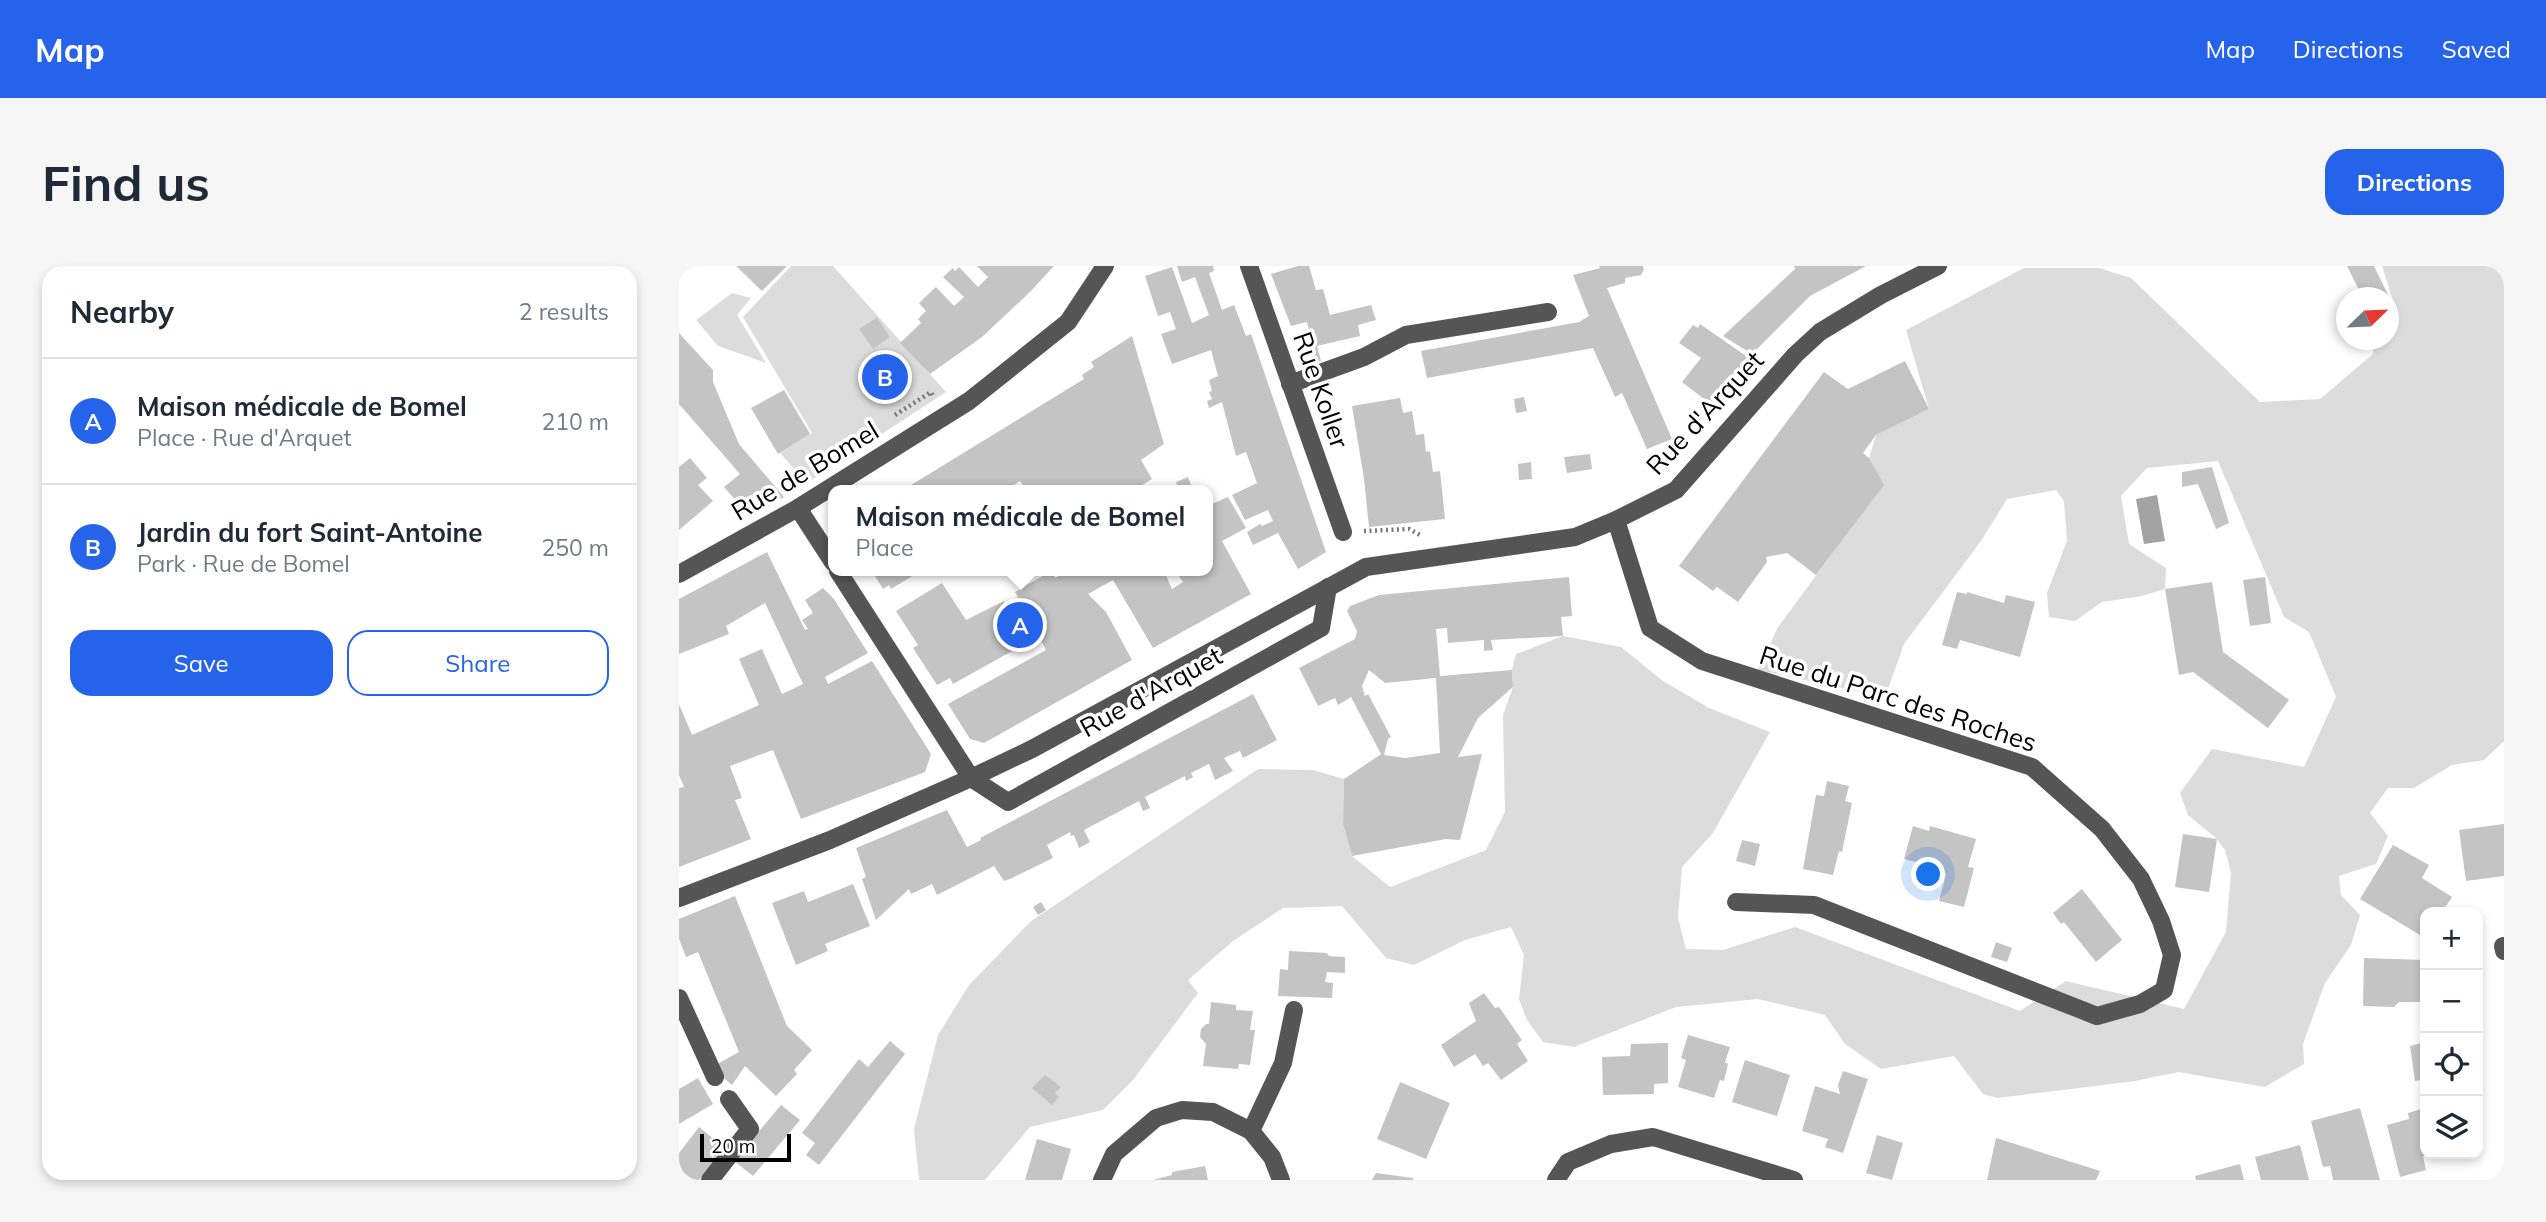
<!DOCTYPE html>
<html lang="en">
<head>
<meta charset="utf-8">
<style>
	body { margin:0; font-family:Mulish,sans-serif; background:#f6f6f7; color:#1f2937 }
	.controls { position:absolute; right:21px; bottom:21px; display:grid; overflow:hidden; border-radius:14px; box-shadow:0 4px 10px #0003 }
	.controls button { width:63px; height:63px; display:grid; place-items:center; padding:0; border:0; border-bottom:2px solid #e0e1e3; background:#fff; color:#1f2937; font:35px sans-serif }
	.compass { position:absolute; left:1657px; top:21px; width:63px; height:63px; border-radius:50%; background:#fff; box-shadow:0 4px 10px #0003; rotate:67deg }
	.scale { position:absolute; left:21px; bottom:18px; width:91px; box-sizing:border-box; padding-left:7px; border:4px solid #000; border-top:0; font-size:19px; line-height:24px; white-space:nowrap; color:#000; -webkit-text-stroke:5px #fff; paint-order:stroke }
	.you { position:absolute; left:1250px; top:609px; width:24px; height:24px; margin:-18px; border:5px solid #fff; border-radius:50%; background:#1a73e8; box-shadow:0 0 0 10px #1a73e833 }
	.badge { display:grid; place-items:center; width:46px; height:46px; border-radius:50%; background:#2563eb; color:#fff; font-size:23px; font-weight:700 }
	.pin { position:absolute; translate:-50% -50%; border:4px solid #fff; box-shadow:0 2px 7px #0006 }
	.popup { position:absolute; left:149px; top:219px; width:385px; height:91px; box-sizing:border-box; display:grid; place-content:center; border-radius:14px; background:#fff; filter:drop-shadow(0 2px 5px #0005); font-size:23px; white-space:nowrap; color:#747a83 }
	.popup b { font-size:26px; color:#1f2937 }
	.popup::after { content:''; position:absolute; left:50%; top:100%; margin-left:-14px; border:14px solid transparent; border-top-color:#fff }
	.list { margin:0; padding:0; list-style:none }
	h2 { display:flex; justify-content:space-between; align-items:center; height:91px; margin:0; padding:0 28px; font-size:30px }
	h2 small { font-size:23px; font-weight:400; color:#747a83 }
	.list li { display:grid; grid-template-columns:46px 1fr auto; gap:21px; align-items:center; box-sizing:border-box; height:126px; padding:0 28px; border-top:2px solid #e0e1e3 }
	.list b { display:block; font-size:26px; white-space:nowrap }
	.list p { margin:0; font-size:23px; white-space:nowrap; color:#747a83 }
	.list em { font-size:23px; font-style:normal; color:#747a83 }
	.actions { display:flex; gap:14px; padding:21px 28px }
	.actions a { flex:1; padding:16px 0; border:2px solid #2563eb; border-radius:21px; text-align:center; font-size:24px; color:#2563eb }
	.actions .main { background:#2563eb; color:#fff }
	.icon { flex:none; width:38px; height:38px; fill:none; stroke:currentColor; stroke-width:2; stroke-linecap:round; stroke-linejoin:round }
	.map { position:relative; flex:none; width:1825px; height:914px; overflow:hidden; border-radius:21px }
	header { display:flex; align-items:center; gap:42px; box-sizing:border-box; height:98px; padding:0 35px; background:#2563eb; color:#fff }
	header strong { font-size:33px }
	nav { display:flex; gap:38px; margin-inline-start:auto; font-size:24px }
	.intro { display:flex; align-items:center; justify-content:space-between; box-sizing:border-box; height:168px; padding:0 42px }
	h1 { margin:0; font-size:49px }
	.button { padding:18px 32px; border-radius:21px; background:#2563eb; color:#fff; font-size:24px; font-weight:700 }
	main { display:flex; gap:42px; padding:0 42px }
	aside { flex:1; background:#fff; border-radius:21px; box-shadow:0 4px 10px #0003 }
	.map>svg:first-child { display:block }
</style>
</head>
<body>
<header>
<strong>Map</strong>
<nav><a>Map</a><a>Directions</a><a>Saved</a></nav>
</header>
<div class="intro"><h1>Find us</h1><a class="button">Directions</a></div>
<main>
<aside>
<h2>Nearby<small>2 results</small></h2>
<ul class="list">
<li><span class="badge">A</span><div><b>Maison médicale de Bomel</b><p>Place · Rue d'Arquet</p></div><em>210 m</em></li>
<li><span class="badge">B</span><div><b>Jardin du fort Saint-Antoine</b><p>Park · Rue de Bomel</p></div><em>250 m</em></li>
</ul>
<div class="actions"><a class="main">Save</a><a>Share</a></div>
</aside>
<div class="map">
<svg width="1825" height="914" viewBox="0 0 1825 914">
	<rect width="100%" height="100%" fill="#fff"/>
	<g fill="#dcdcdc" fill-rule="evenodd">
		<path d="M112,0H154L267,126L128,217L101,187L133,167L64,51ZM198,51L211,71L194,82L180,63Z"/>
		<path d="M1703,0H1825V475L1805,494L1773,499L1735,522H1709L1691,547L1709,570L1697,598L1660,610L1662,629L1681,649L1672,679L1646,717L1624,778L1625,798L1586,821L1499,806L1456,815L1318,832L1304,828L1275,790L1202,803L1166,778L1146,749L1079,733L997,741L895,781L864,776L848,754L840,733L845,689L832,661L786,674L735,699L707,692L663,640L604,642L554,675L509,714L519,727L454,814L424,844L351,861L306,914H240L235,863L259,769L290,719L352,655L579,503L634,504L665,513L664,558L673,590L711,621L807,584L826,546L824,449L834,421L833,404L837,388L884,370L942,381L984,415L1030,442L1091,466L1034,567L1003,601L999,652L1007,683L1044,684L1116,661L1341,745L1387,715L1505,743L1547,666L1552,607L1546,584L1538,573L1509,549L1501,527L1533,483L1625,501L1657,431L1630,366L1605,351L1539,195L1468,202L1442,230L1450,278L1487,302L1486,323L1463,330L1423,336L1396,355L1370,351L1368,327L1388,275L1385,235L1377,224L1328,233L1302,275L1225,378L1206,431L1079,404L1099,361L1204,219L1190,192L1197,169L1250,143L1227,64L1345,2H1420L1452,12L1581,136L1641,133L1694,88L1695,74H1710V51L1718,47Z"/>
		<path d="M53,27L72,32L58,49L87,97L39,80L17,54Z"/>
	</g>
	<path fill="#a3a3a3" d="M1478,229L1486,275L1465,278L1457,233Z"/>
	<g fill="#c4c4c4" fill-rule="evenodd">
		<path d="M57,0H108L83,25Z"/>
		<path d="M298,0H375L350,27L303,71L251,108L221,77L242,57L239,53L247,45L240,37L257,21L275,40L285,31L264,11L274,2L276,5L280,1L299,21L309,11Z"/>
		<path d="M498,0H534L535,5L530,7L543,44L555,39L567,70L572,68L647,286L619,303L599,267L574,279L568,266L581,258L583,260L594,255L589,244L566,254L553,229L578,217L567,186L557,190L543,136L530,142L528,135L533,133L530,126L533,125L530,114L539,110L532,84L493,98L482,68L497,63L491,46L479,50L466,10L493,1L513,57L530,49L516,11L503,16Z"/>
		<path d="M619,0H630L637,24L644,23L651,49L692,39L697,54L679,59L681,70L638,80L642,95L625,100L619,83L634,80L628,56L612,60L592,8Z"/>
		<path d="M920,0H964L965,4L962,9L946,12V17L928,22L993,173L968,183L943,127L936,131L914,82L748,112L742,85L900,56L910,50L894,9L921,2Z"/>
		<path d="M1115,0H1187L1131,30L1073,88L1044,70L1116,3Z"/>
		<path d="M1668,0H1695L1718,47L1710,51V32H1684Z"/>
		<path d="M198,51L211,71L194,83L180,63Z"/>
		<path d="M1021,58L1070,92L1034,140L1003,116L1022,92L1000,77L1014,59L1019,62Z"/>
		<path d="M0,67L34,104V116L60,178L105,231L71,251L45,221L61,208L0,138Z"/>
		<path d="M453,70L485,178L462,194L473,213L455,224H347L341,215L326,224H224L405,113L403,109L415,101L412,96Z"/>
		<path d="M1226,95L1250,143L1197,169L1184,187L1190,192L1205,219L1137,309L1108,287L1087,291L1088,296L1059,336L1038,321L1034,325L1000,300L1145,106L1169,123Z"/>
		<path d="M105,124L131,168L99,188L72,142Z"/>
		<path d="M845,131L848,145L837,147L835,133Z"/>
		<path d="M721,132L724,147L733,145L737,169L745,168L747,186L751,185L754,206L761,205L766,253L690,261L685,213L673,140Z"/>
		<path d="M911,188L913,203L888,207L885,191Z"/>
		<path d="M11,192L28,212L19,219L34,235L0,264V201Z"/>
		<path d="M852,196L853,213L840,214L839,198Z"/>
		<path d="M1533,201L1550,257L1537,263L1519,218L1503,221V206Z"/>
		<path d="M509,211L514,224H500L497,216Z"/>
		<path d="M549,231L567,262L543,275L572,328L474,382L434,314L409,328L427,346L453,394L305,477L291,473L269,438L367,384L360,370L274,418L271,412L258,419L234,382L239,379L217,345L263,317L287,354L325,335L326,338L339,331L336,326L372,305L376,312L391,305H485L493,323L504,316L499,309L505,305H528V240Z"/>
		<path d="M88,286L126,364L129,363L123,354L134,347L126,334L144,322L155,333L189,387L146,411L149,418L193,395L252,488L246,506L122,553L94,484L51,500L63,532L56,534L72,573L0,601V522L5,521L0,509V438L13,469L80,439L60,393L83,383L103,428L124,418L86,337L47,360L50,368L0,388V333Z"/>
		<path d="M193,305H239L240,306L212,323L210,319L204,323Z"/>
		<path d="M890,311L893,350L882,351L884,370L812,374L814,384L805,385V374L769,377L768,362L757,363L761,410L833,404L834,421L799,452L779,491L803,488L781,574L767,573L673,590L664,558L665,513L702,488L672,431L659,439L656,432L639,440L620,402L676,373L678,365L668,345L671,340L700,329ZM690,404L706,417L757,412L761,487L726,492L705,489L709,473L712,471L689,428L686,430L683,420Z"/>
		<path d="M1586,311L1592,357L1571,360L1564,314Z"/>
		<path d="M1533,316L1544,386L1610,434L1589,462L1514,406L1500,409L1486,323Z"/>
		<path d="M1278,326L1288,328V326L1325,337L1327,329L1356,336L1341,391L1281,374L1278,383L1263,379Z"/>
		<path d="M574,428L598,474L564,492L561,485L545,492L554,505L536,514L530,498L512,507L514,511L507,515L506,510L466,531L471,542L464,545L460,535L405,564L411,576L400,582L395,569L392,570L391,566L368,579L374,592L331,613L325,615L315,600L258,629L253,618L232,628L230,623L197,654L183,613L187,611L177,582L268,544L288,581L302,574L301,572Z"/>
		<path d="M1148,515L1170,520L1166,535L1173,537L1163,586L1160,585L1154,609L1124,603L1137,529L1145,530Z"/>
		<path d="M1825,558V610L1787,615L1780,564Z"/>
		<path d="M1234,560L1250,565L1251,560L1297,573L1289,601L1295,602L1285,641L1260,635L1267,608L1240,601L1241,597L1225,593Z"/>
		<path d="M1504,568L1538,573L1530,626L1496,621Z"/>
		<path d="M1063,574L1081,578L1076,600L1057,595Z"/>
		<path d="M1714,579L1750,599L1743,612L1773,631L1763,646H1746V672L1681,633Z"/>
		<path d="M174,618L191,660L146,678L149,685L117,699L93,637L125,625L129,636Z"/>
		<path d="M1403,623L1443,674L1417,696L1385,656L1382,658L1374,647Z"/>
		<path d="M56,630L108,760L133,784L115,804L118,808L97,830L66,800L53,819L39,807L40,797L60,786L19,686L7,691L0,673V653Z"/>
		<path d="M362,636L367,644L359,649L354,641Z"/>
		<path d="M1317,676L1333,682L1328,696L1312,691Z"/>
		<path d="M610,685L648,687L650,690L666,691V707L648,706L646,716L654,717L653,732L599,730L601,703L609,704Z"/>
		<path d="M1685,692L1746,694V720L1743,719L1742,736H1720L1715,741L1684,740Z"/>
		<path d="M805,727L816,742L820,741L843,774L838,778L849,795L822,814L809,797L804,800L796,788L775,801L762,779L797,755L790,737Z"/>
		<path d="M532,736L557,739V744L574,745L571,764H576L571,799L560,798L559,803L524,800L527,778L521,771L522,763L527,758H530Z"/>
		<path d="M1009,769L1051,781L1046,796L1049,798L1045,815L1041,814L1035,832L999,821L1007,794L1002,792Z"/>
		<path d="M211,775L226,788L140,899L127,889L136,877L123,867L180,793L189,801Z"/>
		<path d="M1746,776V813L1736,815L1731,780Z"/>
		<path d="M989,777V817L975,818V828L924,829L923,791L951,790L952,778Z"/>
		<path d="M1066,794L1111,809L1098,850L1053,836Z"/>
		<path d="M1164,805L1189,813L1164,887L1146,881L1149,873L1123,865L1136,820L1161,828L1159,819Z"/>
		<path d="M366,809L382,821L376,827L380,831L373,839L353,822Z"/>
		<path d="M19,812L34,838L0,858V823Z"/>
		<path d="M721,816L771,837L747,893L698,873Z"/>
		<path d="M102,839L121,854L74,910L55,895Z"/>
		<path d="M1681,842L1701,914H1654L1651,900L1644,901L1632,855Z"/>
		<path d="M1746,842V889L1744,890L1747,904L1721,911L1708,859L1730,853L1729,847Z"/>
		<path d="M20,861L46,882L20,914H0V887Z"/>
		<path d="M1198,869L1224,877L1213,914L1187,907Z"/>
		<path d="M1317,872L1421,905L1417,914H1308Z"/>
		<path d="M358,873L392,883L383,914H346Z"/>
		<path d="M1621,879L1630,914H1582L1576,891Z"/>
		<path d="M1561,898L1565,914H1517L1516,910Z"/>
		<path d="M526,900L529,914H474L493,909V906Z"/>
		<path d="M697,907L734,912V914H693Z"/>
	</g>
	<g fill="none" stroke-linecap="round" stroke-linejoin="round">
		<g stroke="#777" stroke-width="4.5" stroke-dasharray="2 3.5" stroke-linecap="butt">
			<path d="M216,149L252,126L254,130"/>
			<path d="M685,265L730,263L741,269"/>
		</g>
		<g stroke="#555" stroke-width="18">
			<path d="M570,0L664,266"/>
			<path d="M611,118L685,91L727,69L869,46"/>
			<path d="M119,242L154,296"/>
			<path d="M937,254L971,362L1023,395L1353,501L1423,563L1462,613L1482,655L1493,689L1485,724L1461,738L1418,750L1135,639L1057,636"/>
			<path d="M159,305L292,512L329,536L642,362L649,321"/>
			<path d="M0,308L119,242L290,135L389,56L426,0"/>
			<path d="M0,632L151,574L292,512L353,483L687,301L896,271L937,254L997,224L1116,89L1141,66L1202,29L1259,0"/>
			<path d="M1824,680L1825,685"/>
			<path d="M0,732L36,811"/>
			<path d="M572,865L604,797L615,744"/>
			<path d="M31,914L71,863L50,833"/>
			<path d="M423,914L435,888L477,852L503,844L534,846L572,865L593,891L602,914"/>
			<path d="M877,914L889,896L932,878L974,871L1115,914"/>
		</g>
	</g>
	<g text-anchor="middle" stroke-width="7" stroke-linejoin="round" paint-order="stroke">
		<g font-size="26" fill="#000" stroke="#fff">
			<text transform="translate(642 124) rotate(71)" y="9">Rue Koller</text>
			<text transform="translate(1026 147) rotate(-47)" y="9">Rue d'Arquet</text>
			<text transform="translate(126 205) rotate(-31)" y="9">Rue de Bomel</text>
			<text transform="translate(472 426) rotate(-29)" y="9">Rue d'Arquet</text>
			<text transform="translate(1219 433) rotate(18)" y="9">Rue du Parc des Roches</text>
		</g>
	</g>
</svg>
<div class="controls">
<button>+</button>
<button>−</button>
<button><svg class="icon" aria-label="locate" viewBox="0 0 24 24"><circle cx="12" cy="12" r="6"/><path d="M12 2v4M12 18v4M2 12h4M18 12h4"/></svg></button>
<button><svg class="icon" aria-label="layers" viewBox="0 0 24 24"><path d="M12 4l9 5-9 5-9-5zM3 14l9 5 9-5"/></svg></button>
</div>
<svg class="compass" viewBox="-18 -18 36 36"><path d="M0-13l5 13h-10z" fill="#e53935"/><path d="M0 13l5-13h-10z" fill="#747a83"/></svg>
<div class="scale">20 m</div>
<div class="you"></div>
<div class="pin badge" style="left:341px;top:359px">A</div>
<div class="popup"><b>Maison médicale de Bomel</b>Place</div>
<div class="pin badge" style="left:206px;top:111px">B</div>
</div>
</main>
</body>
</html>
